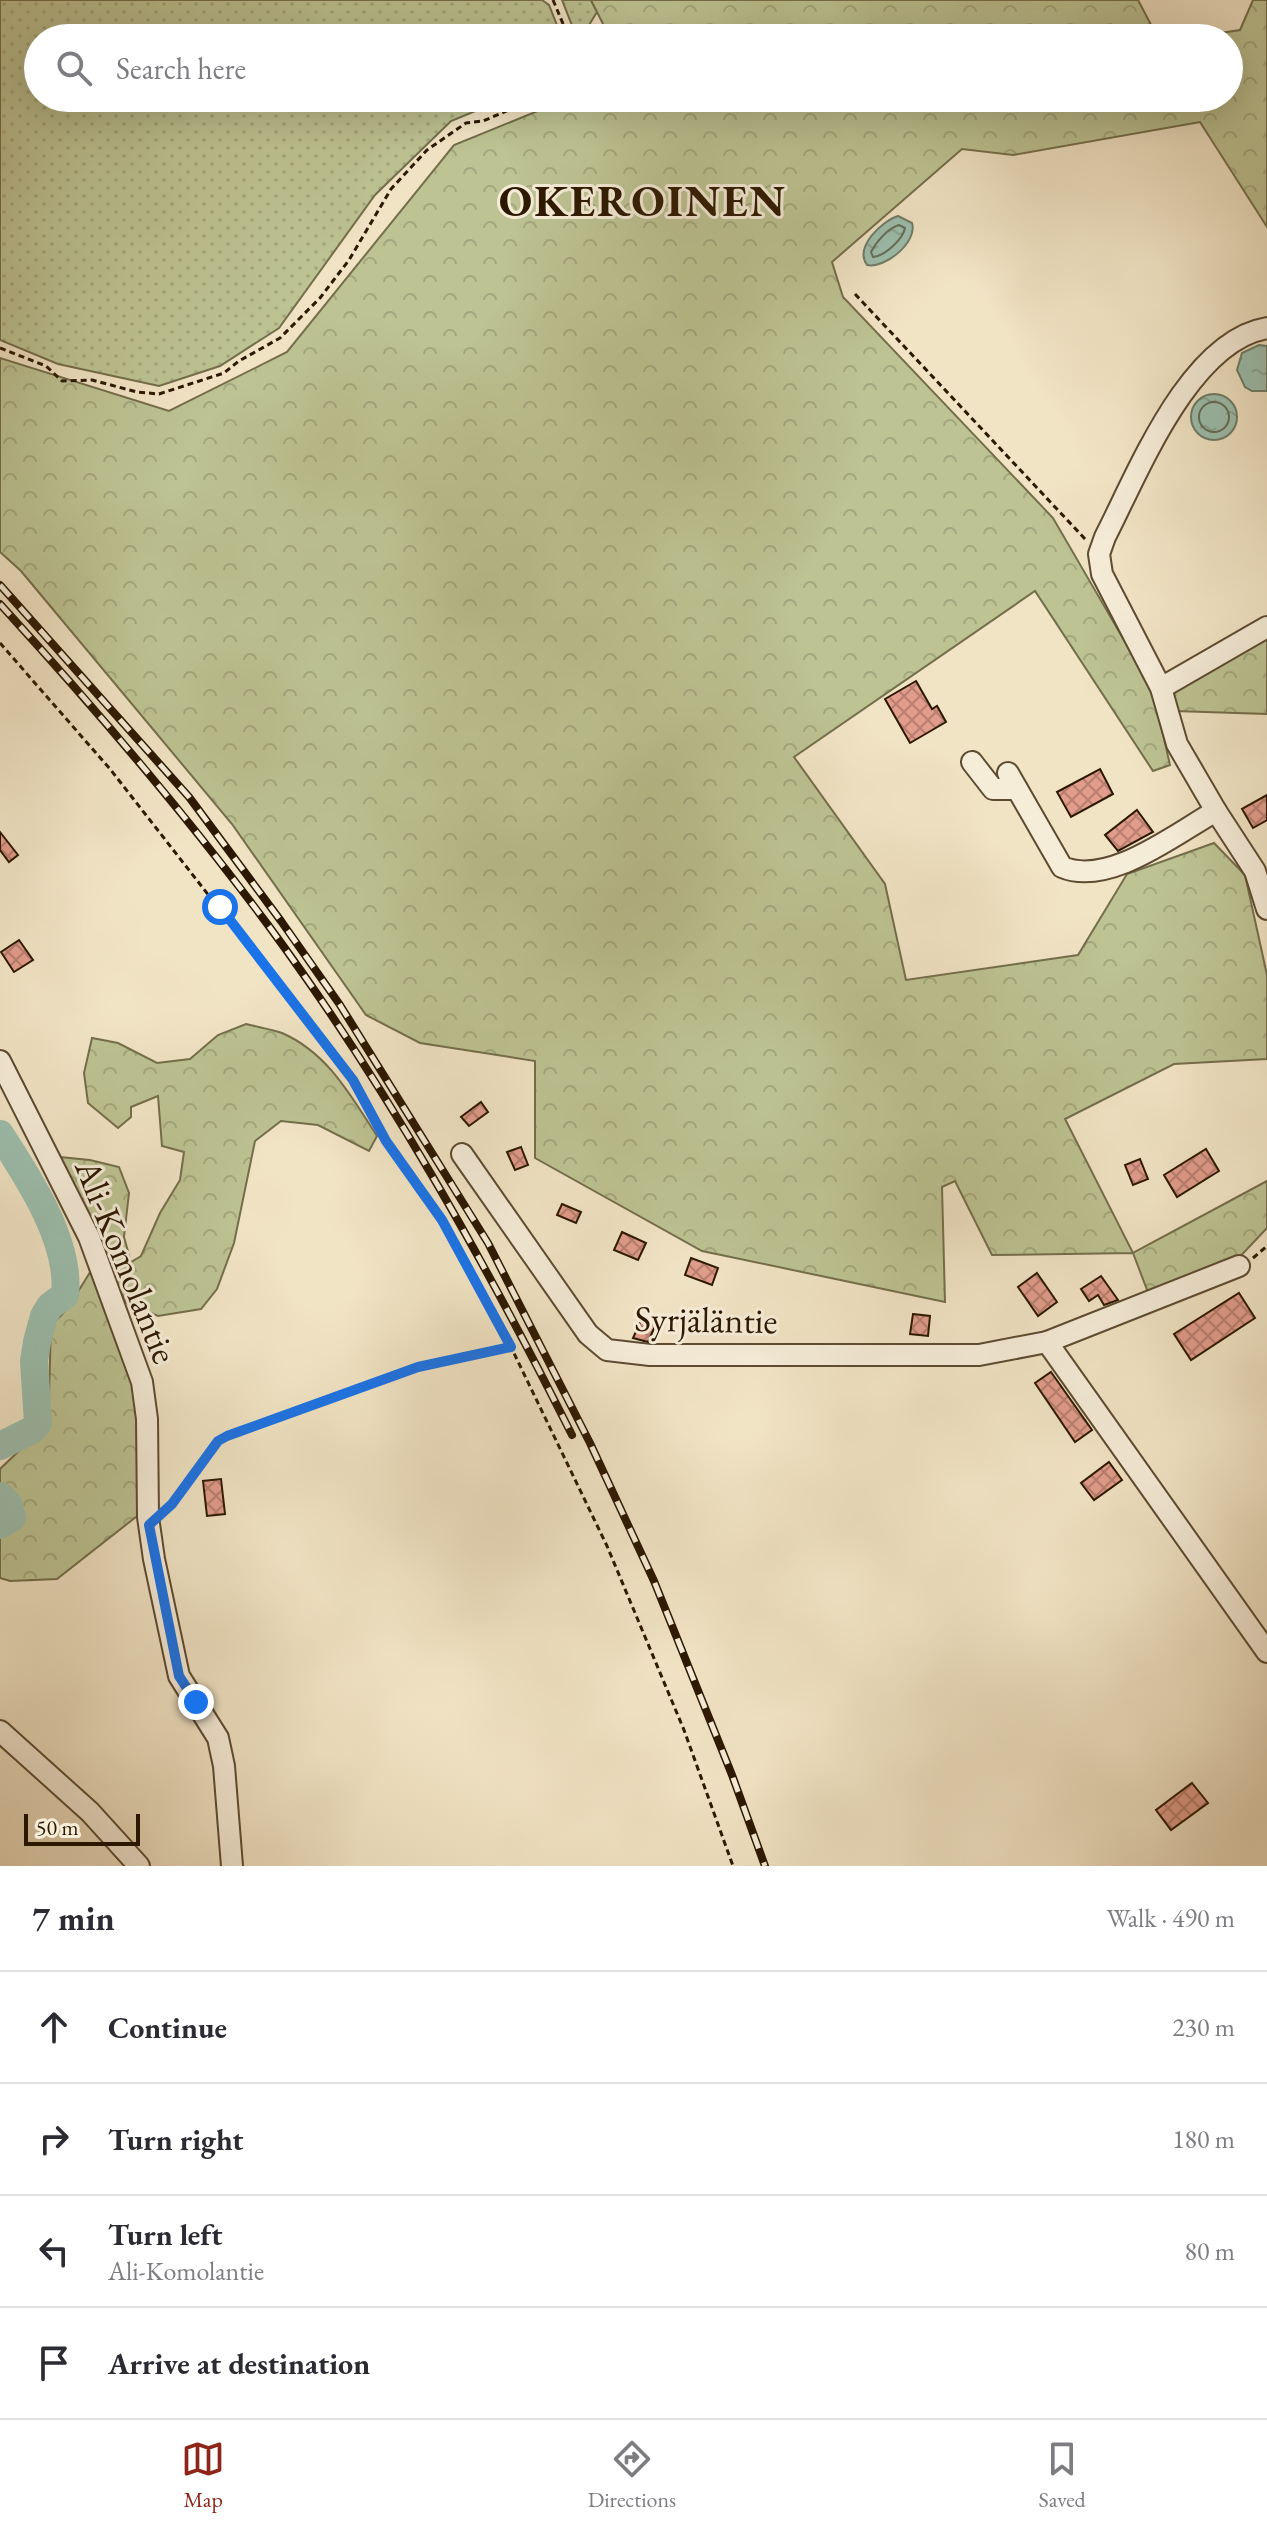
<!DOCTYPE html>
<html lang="en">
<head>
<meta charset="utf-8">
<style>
	body { margin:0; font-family:"EB Garamond",serif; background:#f2f2f3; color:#2b2b33 }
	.scale { position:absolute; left:24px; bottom:20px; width:116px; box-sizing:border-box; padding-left:8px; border:4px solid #2c1800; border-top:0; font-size:22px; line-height:28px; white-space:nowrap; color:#2c1800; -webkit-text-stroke:6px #f6edd9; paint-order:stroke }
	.stop { position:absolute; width:24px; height:24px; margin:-18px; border:6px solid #1a73e8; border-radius:50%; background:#fff }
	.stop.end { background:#1a73e8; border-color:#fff; box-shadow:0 2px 8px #0008 }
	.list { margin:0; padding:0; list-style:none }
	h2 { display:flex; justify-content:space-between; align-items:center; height:104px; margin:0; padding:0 32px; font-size:34px }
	h2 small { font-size:26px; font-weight:400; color:#7c7c81 }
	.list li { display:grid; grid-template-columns:52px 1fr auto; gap:24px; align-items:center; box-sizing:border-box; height:112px; padding:0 32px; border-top:2px solid #e1e1e2 }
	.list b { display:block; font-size:30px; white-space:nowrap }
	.list p { margin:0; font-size:26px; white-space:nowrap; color:#7c7c81 }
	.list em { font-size:26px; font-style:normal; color:#7c7c81 }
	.icon { flex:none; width:44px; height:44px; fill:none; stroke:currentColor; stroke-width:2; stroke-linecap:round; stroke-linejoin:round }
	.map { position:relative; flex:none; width:1267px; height:1866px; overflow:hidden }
	.search { position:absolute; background:#fff; box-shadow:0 8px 32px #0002; left:24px; right:24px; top:24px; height:88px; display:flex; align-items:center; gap:20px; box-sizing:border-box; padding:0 28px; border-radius:44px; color:#7c7c81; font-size:30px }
	.sheet { height:552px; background:#fff }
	nav { display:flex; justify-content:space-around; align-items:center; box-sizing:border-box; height:112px; border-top:2px solid #e1e1e2; background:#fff; font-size:22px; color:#7c7c81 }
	nav a { display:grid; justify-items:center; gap:4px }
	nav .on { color:#8f2418 }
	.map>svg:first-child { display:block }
</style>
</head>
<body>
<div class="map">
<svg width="1267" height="1866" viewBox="0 0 1267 1866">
	<defs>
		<pattern id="grass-dots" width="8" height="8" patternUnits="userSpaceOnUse" patternTransform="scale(2)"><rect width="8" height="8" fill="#bdc393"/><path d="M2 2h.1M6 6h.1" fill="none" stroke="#a3a77d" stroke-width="1.8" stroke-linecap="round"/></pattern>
		<pattern id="forest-crowns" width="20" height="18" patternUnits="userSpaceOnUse" patternTransform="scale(2)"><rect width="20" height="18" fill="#bdc393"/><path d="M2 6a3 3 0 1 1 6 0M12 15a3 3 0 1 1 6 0" fill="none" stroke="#a3a77d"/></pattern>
		<pattern id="water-ripples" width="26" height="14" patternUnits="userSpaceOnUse" patternTransform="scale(2)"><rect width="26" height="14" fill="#9cbfae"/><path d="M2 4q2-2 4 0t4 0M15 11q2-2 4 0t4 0" fill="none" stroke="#87a394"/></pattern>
		<pattern id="building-cross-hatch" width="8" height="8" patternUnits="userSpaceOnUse" patternTransform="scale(2)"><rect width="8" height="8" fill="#e19c8b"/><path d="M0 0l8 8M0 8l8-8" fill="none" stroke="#b77e6f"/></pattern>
	</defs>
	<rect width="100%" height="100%" fill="#f1e4c5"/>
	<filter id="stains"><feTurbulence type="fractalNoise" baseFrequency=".0025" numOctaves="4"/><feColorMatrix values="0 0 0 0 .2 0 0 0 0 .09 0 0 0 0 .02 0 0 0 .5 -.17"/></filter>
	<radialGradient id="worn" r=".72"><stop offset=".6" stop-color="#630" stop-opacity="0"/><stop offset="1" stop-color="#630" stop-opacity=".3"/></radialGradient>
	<g fill="url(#grass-dots)" stroke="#746e4a" stroke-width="2">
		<path d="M0,0H542L549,5L562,38H38V98H507L451,121L375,195L279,328L220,366L159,386L58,364L0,340Z"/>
		<path d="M562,0H591L597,12L581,38H577Z"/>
	</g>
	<g fill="url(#forest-crowns)" stroke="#746e4a" stroke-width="2">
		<path d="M591,0H1138L1158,38H610Z"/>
		<path d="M1253,0H1267V227L1200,122L1013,155L962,149L832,262L843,297L1053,518L1153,690L1170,765L1153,771L1035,591L794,757L885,884L906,980L1078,955L1127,874L1214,843L1245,875L1267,975V1059L1174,1064L1065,1119L1133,1253L1267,1181V1228L1235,1262L1149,1295L1133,1253L992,1255L955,1181L942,1187L945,1302L702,1251L535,1158V1061L420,1043L366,1015L232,824L21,571L0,552V358L169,411L287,352L454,145L555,104L561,98H1229V38H1187L1240,30Z"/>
		<path d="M1267,634V714L1175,711L1171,690Z"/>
		<path d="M246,1024C257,1027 271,1029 282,1033C328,1053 351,1096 377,1136L369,1151L318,1125L281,1121L255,1141L234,1243L217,1289L201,1309L158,1316L127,1303L106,1268L59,1157L90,1160L119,1167L129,1193L124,1237L131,1262L141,1256L160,1213L180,1180L184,1152L162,1146L158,1096L131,1107V1117L118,1128L88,1103L84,1073L92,1038L118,1043L157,1063L190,1059L218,1035Z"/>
		<path d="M92,1269L134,1388L141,1420V1513L57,1579L10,1581L0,1578V1530L10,1528L17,1511L0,1491V1469L44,1427L49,1396L51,1326L68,1308Z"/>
	</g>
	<g fill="url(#water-ripples)" stroke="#6f7c68" stroke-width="2">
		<path d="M898,216L912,223C918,242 885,269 867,265C854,247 882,221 898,216Z"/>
		<path d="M1259,345L1267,346V391H1252L1245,387L1237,370L1242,353Z"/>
		<circle cx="1214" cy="417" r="23"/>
	</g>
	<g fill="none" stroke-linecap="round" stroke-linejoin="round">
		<g stroke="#646c57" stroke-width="2">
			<path d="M899,225L905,228C903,239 885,256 873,257L871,252C876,242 888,228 899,225Z"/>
			<circle cx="1214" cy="417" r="15"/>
		</g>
		<g stroke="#9cbfae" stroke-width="28">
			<path d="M0,1134C28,1177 71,1242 65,1295L50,1306L44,1316L37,1342L34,1361L38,1423L32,1430L0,1446"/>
			<path d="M0,1496L8,1504L12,1518L0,1525"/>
		</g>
	</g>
	<g fill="url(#building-cross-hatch)" stroke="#2c1800" stroke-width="2">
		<path d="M916,681L932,709L937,706L946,722L910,743L885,699Z"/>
		<path d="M1100,769L1113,794L1071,817L1057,792Z"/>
		<path d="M1267,795V820L1253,828L1242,809Z"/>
		<path d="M1137,810L1153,832L1118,851L1105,835Z"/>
		<path d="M0,832L18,855L9,862L0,850Z"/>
		<path d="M19,940L33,960L14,972L1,952Z"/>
		<path d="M481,1102L488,1112L469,1126L461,1117Z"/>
		<path d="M521,1147L528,1165L515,1170L507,1152Z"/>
		<path d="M1206,1149L1219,1171L1177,1197L1164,1175Z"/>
		<path d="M1140,1159L1148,1179L1133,1185L1125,1165Z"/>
		<path d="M562,1204L581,1212L576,1223L557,1215Z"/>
		<path d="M622,1232L646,1243L638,1260L614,1250Z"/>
		<path d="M691,1258L718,1268L712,1285L685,1275Z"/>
		<path d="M1037,1273L1057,1302L1038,1316L1018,1287Z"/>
		<path d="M1101,1276L1118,1300L1104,1305L1098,1295L1089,1301L1081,1289Z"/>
		<path d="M1239,1293L1255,1318L1191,1360L1174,1334Z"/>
		<path d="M913,1314L930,1316L928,1336L910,1334Z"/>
		<path d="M642,1318L656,1324L648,1342L633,1338Z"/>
		<path d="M1051,1372L1092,1430L1075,1442L1035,1383Z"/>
		<path d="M1109,1462L1122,1480L1094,1500L1081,1483Z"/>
		<path d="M221,1479L225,1514L207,1516L203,1481Z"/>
		<path d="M1192,1783L1208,1803L1171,1830L1156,1810Z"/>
	</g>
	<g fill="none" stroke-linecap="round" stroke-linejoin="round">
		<defs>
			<g id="minor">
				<path d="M1267,328C1189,341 1138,473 1105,537L1099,554L1102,574L1161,688L1177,744L1216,811L1255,871L1267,909"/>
				<path d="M1161,688L1267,627"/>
				<path d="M972,762L993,789H1017"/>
				<path d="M1008,773L1062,867C1109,887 1175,834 1216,811"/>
				<path d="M0,1061L89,1237L142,1382L147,1419L148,1517L154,1559L179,1676L218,1738L224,1766L232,1866"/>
				<path d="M462,1154L588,1334L607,1350L650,1355H979L1047,1342L1239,1266"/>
				<path d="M1047,1342L1267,1652"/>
				<path d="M0,1731L90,1812L139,1866"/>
			</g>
		</defs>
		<use href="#minor" stroke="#5d4b31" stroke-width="24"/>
		<g stroke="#2c1800" stroke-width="3" stroke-dasharray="6 4" stroke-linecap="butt">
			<path d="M553,0L569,38"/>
			<path d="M855,294L1086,540"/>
			<path d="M0,348L46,366L62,381L92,380L137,392L159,394L224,373L239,361L280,338L320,298L349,260L391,189L427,150L466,123L483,121L537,98"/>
			<path d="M0,643L110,769L353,1080L386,1141L442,1220L511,1347L607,1546L684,1730L733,1866"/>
			<path d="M1253,1258L1267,1246"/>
			<path d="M167,1509L218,1441L227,1436L418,1367L509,1347"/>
		</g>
		<use href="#minor" stroke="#f6edd9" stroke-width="20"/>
		<defs>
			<g id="rail">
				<path d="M0,585L189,797L281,921L340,1005L488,1243L590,1443L654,1581L732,1775L765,1866"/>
				<path d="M0,604C94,707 185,813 268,925C386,1085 483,1258 572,1435"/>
			</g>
		</defs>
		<use href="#rail" stroke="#2c1800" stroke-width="8"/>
		<use href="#rail" stroke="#f6edd9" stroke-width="5" stroke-dasharray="15" stroke-linecap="butt"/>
	</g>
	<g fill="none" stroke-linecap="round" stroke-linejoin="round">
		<path stroke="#1a73e8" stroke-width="10" d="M196,1702L179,1676L149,1525L172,1504L218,1441L227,1436L418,1367L511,1347L442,1220L386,1141L353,1080L220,907"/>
	</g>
	<g text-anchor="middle" stroke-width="6" stroke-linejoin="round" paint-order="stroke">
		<g font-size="36" fill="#2c1800" stroke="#f6edd9">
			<text transform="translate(127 1261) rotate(68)" y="13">Ali-Komolantie</text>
			<text transform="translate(706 1319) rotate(1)" y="13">Syrjäläntie</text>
		</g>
		<g font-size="44" font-weight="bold" letter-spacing="2" fill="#2c1800" stroke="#f6edd9">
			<text x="643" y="216">OKEROINEN</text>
		</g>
	</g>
	<rect width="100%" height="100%" filter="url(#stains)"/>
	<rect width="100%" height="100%" fill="url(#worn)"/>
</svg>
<div class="scale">50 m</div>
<div class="stop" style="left:220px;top:907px"></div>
<div class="stop end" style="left:196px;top:1702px"></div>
<div class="search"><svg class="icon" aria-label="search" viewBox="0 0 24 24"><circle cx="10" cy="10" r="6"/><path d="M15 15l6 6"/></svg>Search here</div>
</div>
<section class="sheet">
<h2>7 min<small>Walk · 490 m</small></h2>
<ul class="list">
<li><svg class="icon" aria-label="ahead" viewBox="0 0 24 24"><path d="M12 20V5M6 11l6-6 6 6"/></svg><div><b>Continue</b></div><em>230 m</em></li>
<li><svg class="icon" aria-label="right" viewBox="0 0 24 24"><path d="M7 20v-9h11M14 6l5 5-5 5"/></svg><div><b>Turn right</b></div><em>180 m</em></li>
<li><svg class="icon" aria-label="left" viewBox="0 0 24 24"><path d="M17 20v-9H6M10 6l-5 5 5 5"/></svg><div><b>Turn left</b><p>Ali-Komolantie</p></div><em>80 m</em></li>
<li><svg class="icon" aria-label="arrive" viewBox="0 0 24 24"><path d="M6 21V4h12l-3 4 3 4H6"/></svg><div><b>Arrive at destination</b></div></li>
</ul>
</section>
<nav>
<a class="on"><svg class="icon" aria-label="map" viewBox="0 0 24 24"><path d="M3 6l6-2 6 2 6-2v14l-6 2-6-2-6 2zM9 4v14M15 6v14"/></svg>Map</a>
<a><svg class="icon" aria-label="directions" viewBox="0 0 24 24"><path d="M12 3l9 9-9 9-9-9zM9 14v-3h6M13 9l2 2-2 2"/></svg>Directions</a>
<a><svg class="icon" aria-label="saved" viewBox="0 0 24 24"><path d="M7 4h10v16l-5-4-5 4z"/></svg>Saved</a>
</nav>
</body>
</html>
